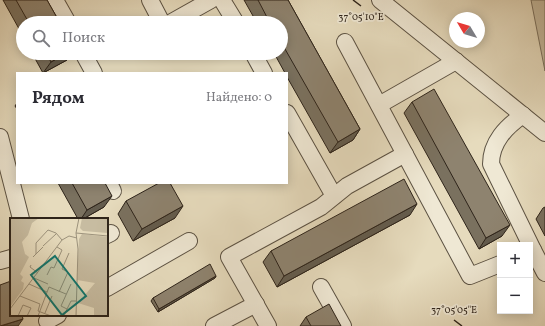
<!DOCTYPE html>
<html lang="ru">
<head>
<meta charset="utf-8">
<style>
	body { margin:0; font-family:Vollkorn,serif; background:#f7f7f7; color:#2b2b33 }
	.controls { position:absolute; right:12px; bottom:12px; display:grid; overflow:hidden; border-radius:0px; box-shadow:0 2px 10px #0003 }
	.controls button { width:36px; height:36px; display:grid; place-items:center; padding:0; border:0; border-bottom:1px solid #e1e1e2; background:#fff; color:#2b2b33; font:20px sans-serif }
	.compass { position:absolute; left:449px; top:12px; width:36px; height:36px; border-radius:50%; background:#fff; box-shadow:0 2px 10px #0003; rotate:308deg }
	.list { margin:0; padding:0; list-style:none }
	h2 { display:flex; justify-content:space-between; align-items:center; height:52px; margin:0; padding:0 16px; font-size:17px }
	h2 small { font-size:13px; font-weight:400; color:#7c7c81 }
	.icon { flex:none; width:22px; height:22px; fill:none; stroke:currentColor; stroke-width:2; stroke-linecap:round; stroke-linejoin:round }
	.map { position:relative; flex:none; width:545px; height:326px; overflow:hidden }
	.search { position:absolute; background:#fff; box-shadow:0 2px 10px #0003; left:16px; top:16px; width:272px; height:44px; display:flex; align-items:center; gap:10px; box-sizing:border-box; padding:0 14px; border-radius:22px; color:#7c7c81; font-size:15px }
	.panel { position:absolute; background:#fff; box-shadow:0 2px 10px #0003; left:16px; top:72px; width:272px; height:112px; border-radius:0px }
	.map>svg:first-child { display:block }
</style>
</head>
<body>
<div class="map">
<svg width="545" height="326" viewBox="0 0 545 326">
	<rect width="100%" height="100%" fill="#e6dbbd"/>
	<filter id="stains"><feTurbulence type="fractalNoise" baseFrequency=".005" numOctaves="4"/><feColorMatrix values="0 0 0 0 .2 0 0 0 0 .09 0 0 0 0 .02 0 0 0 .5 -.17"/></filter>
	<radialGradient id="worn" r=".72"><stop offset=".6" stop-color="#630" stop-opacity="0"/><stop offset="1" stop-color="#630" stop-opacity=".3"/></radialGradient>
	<path fill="#c7bca1" stroke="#7a705e" d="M531,0H545V71Z"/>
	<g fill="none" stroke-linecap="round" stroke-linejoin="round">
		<defs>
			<g id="minor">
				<path d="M55,0L68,23"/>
				<path d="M150,0L162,23"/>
				<path d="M222,0L236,23"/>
				<path d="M380,0L545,133"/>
				<path d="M170,23L211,0"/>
				<path d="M345,42L470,276L500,264"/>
				<path d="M83,53L94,73"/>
				<path d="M253,53L264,73"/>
				<path d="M379,105L456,61"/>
				<path d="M287,113L334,196"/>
				<path d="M523,115C506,127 491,142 491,164L533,250"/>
				<path d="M0,137L21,219"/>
				<path d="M109,183L113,191"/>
				<path d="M107,235L111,233"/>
				<path d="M530,251L533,250L545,273"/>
				<path d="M0,261L11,258"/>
				<path d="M321,287L343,326"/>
				<path d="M107,288L189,241"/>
				<path d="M47,321L58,315"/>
				<path d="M214,326L256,304"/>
				<path d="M268,326L229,257L321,207L347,186L405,154"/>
			</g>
		</defs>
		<use href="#minor" stroke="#5c5243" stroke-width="18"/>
		<use href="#minor" stroke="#efe8d4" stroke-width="16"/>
	</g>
	<g fill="#7a715f" stroke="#2e241a">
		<path d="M3,0H47L60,23H23V36Z"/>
		<path d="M244,0H288L360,129L353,140L330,153L287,77V73H285L274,53H281V23H257Z"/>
		<path d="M32,53H71L67,60L43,73Z"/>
		<path d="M412,102L502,236L479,249L404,113Z"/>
		<path d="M17,103V109L15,106Z"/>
		<path d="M58,183H105L104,207L83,219H78Z"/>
		<path d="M126,201L175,218L133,241L118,214Z"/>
		<path d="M545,207V236L536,219L543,208Z"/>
		<path d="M410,215L277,287L263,262L271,251Z"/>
		<path d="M216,276L215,278L158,312L151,301L153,298Z"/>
		<path d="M306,317L341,326H300Z"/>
	</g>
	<g fill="#635c4e" stroke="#2e241a">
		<path d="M67,53H71L67,60L43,73L51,62Z"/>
		<path d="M360,129L353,140L330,153L338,142Z"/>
		<path d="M112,196L104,207L83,219H81L87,210Z"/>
		<path d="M417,204L410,215L277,287L284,276Z"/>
		<path d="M183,206L175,218L133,241L142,229Z"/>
		<path d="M510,225L502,236L479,249L486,238Z"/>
		<path d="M216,276L215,278L158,312L159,309Z"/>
		<path d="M23,319L18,326H1Z"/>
	</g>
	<g fill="#8e836f" stroke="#2e241a">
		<path d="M16,0H47L60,23H29Z"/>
		<path d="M258,0H288L360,129L338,142L281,42V23H270Z"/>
		<path d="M46,53H67L51,62Z"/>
		<path d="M434,89L510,225L486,238L412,102Z"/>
		<path d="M404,179L417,204L284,276L271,251Z"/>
		<path d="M72,183H105L112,196L87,210Z"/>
		<path d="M159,183H170L183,206L142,229L126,201Z"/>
		<path d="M210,264L216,276L159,309L153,298Z"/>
		<path d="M11,281V315H22L23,319L0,326V285Z"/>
		<path d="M329,304L341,326H311L306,317Z"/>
	</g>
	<path fill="none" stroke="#2e241a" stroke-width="1.5" d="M353,0L361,6M454,320L462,326"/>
	<g transform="translate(10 218)">
		<rect width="98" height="98" fill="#e6dbbd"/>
		<path d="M0,0H29L22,5L18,17L12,24L15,36L19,39L10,56L13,59L11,63L14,65L13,71L0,89ZM72,0H98V15L73,13L70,10ZM72,16L98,19V98H84V90L68,85L85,65L67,62L69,21Z" fill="#c7bca1"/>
		<path fill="none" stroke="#9c927c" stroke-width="1" d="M66,15L98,18M33,28L46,16M26,36V25L38,12L46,15L52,22M23,39L33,29M21,47L20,49L28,55M37,57L41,49L44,50L52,32L47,29M24,60L38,66M19,66L37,74M49,74L58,54L52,51L59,35M10,78L30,86L28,93L41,98M0,91L52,22L59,18L67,20M57,91L61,83H66M35,95L42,78M8,98L13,87L21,90L17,98M28,98L39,69L56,76M54,98L57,91L51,88L61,66M66,98L68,31L66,15L69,0"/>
		<path fill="#0f766e" fill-opacity="0.15" stroke="#0f766e" stroke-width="2" d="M45,38L76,78L52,97L21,57Z"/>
		<rect width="98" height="98" fill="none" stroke="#2e241a" stroke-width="2"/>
	</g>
	<g font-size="10" text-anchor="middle" fill="#2e241a" stroke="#efe8d4" stroke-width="3.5" stroke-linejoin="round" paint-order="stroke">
		<text x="361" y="20">37°05'10"E</text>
		<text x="454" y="313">37°05'05"E</text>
	</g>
	<rect width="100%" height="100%" filter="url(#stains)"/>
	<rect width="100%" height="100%" fill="url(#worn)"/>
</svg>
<div class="controls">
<button>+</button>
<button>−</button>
</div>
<svg class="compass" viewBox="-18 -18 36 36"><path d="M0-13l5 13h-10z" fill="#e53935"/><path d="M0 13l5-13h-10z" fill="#7c7c81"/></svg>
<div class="search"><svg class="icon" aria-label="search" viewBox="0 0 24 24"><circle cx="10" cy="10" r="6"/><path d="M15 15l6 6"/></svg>Поиск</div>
<section class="panel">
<h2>Рядом<small>Найдено: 0</small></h2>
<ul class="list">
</ul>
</section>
</div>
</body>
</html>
